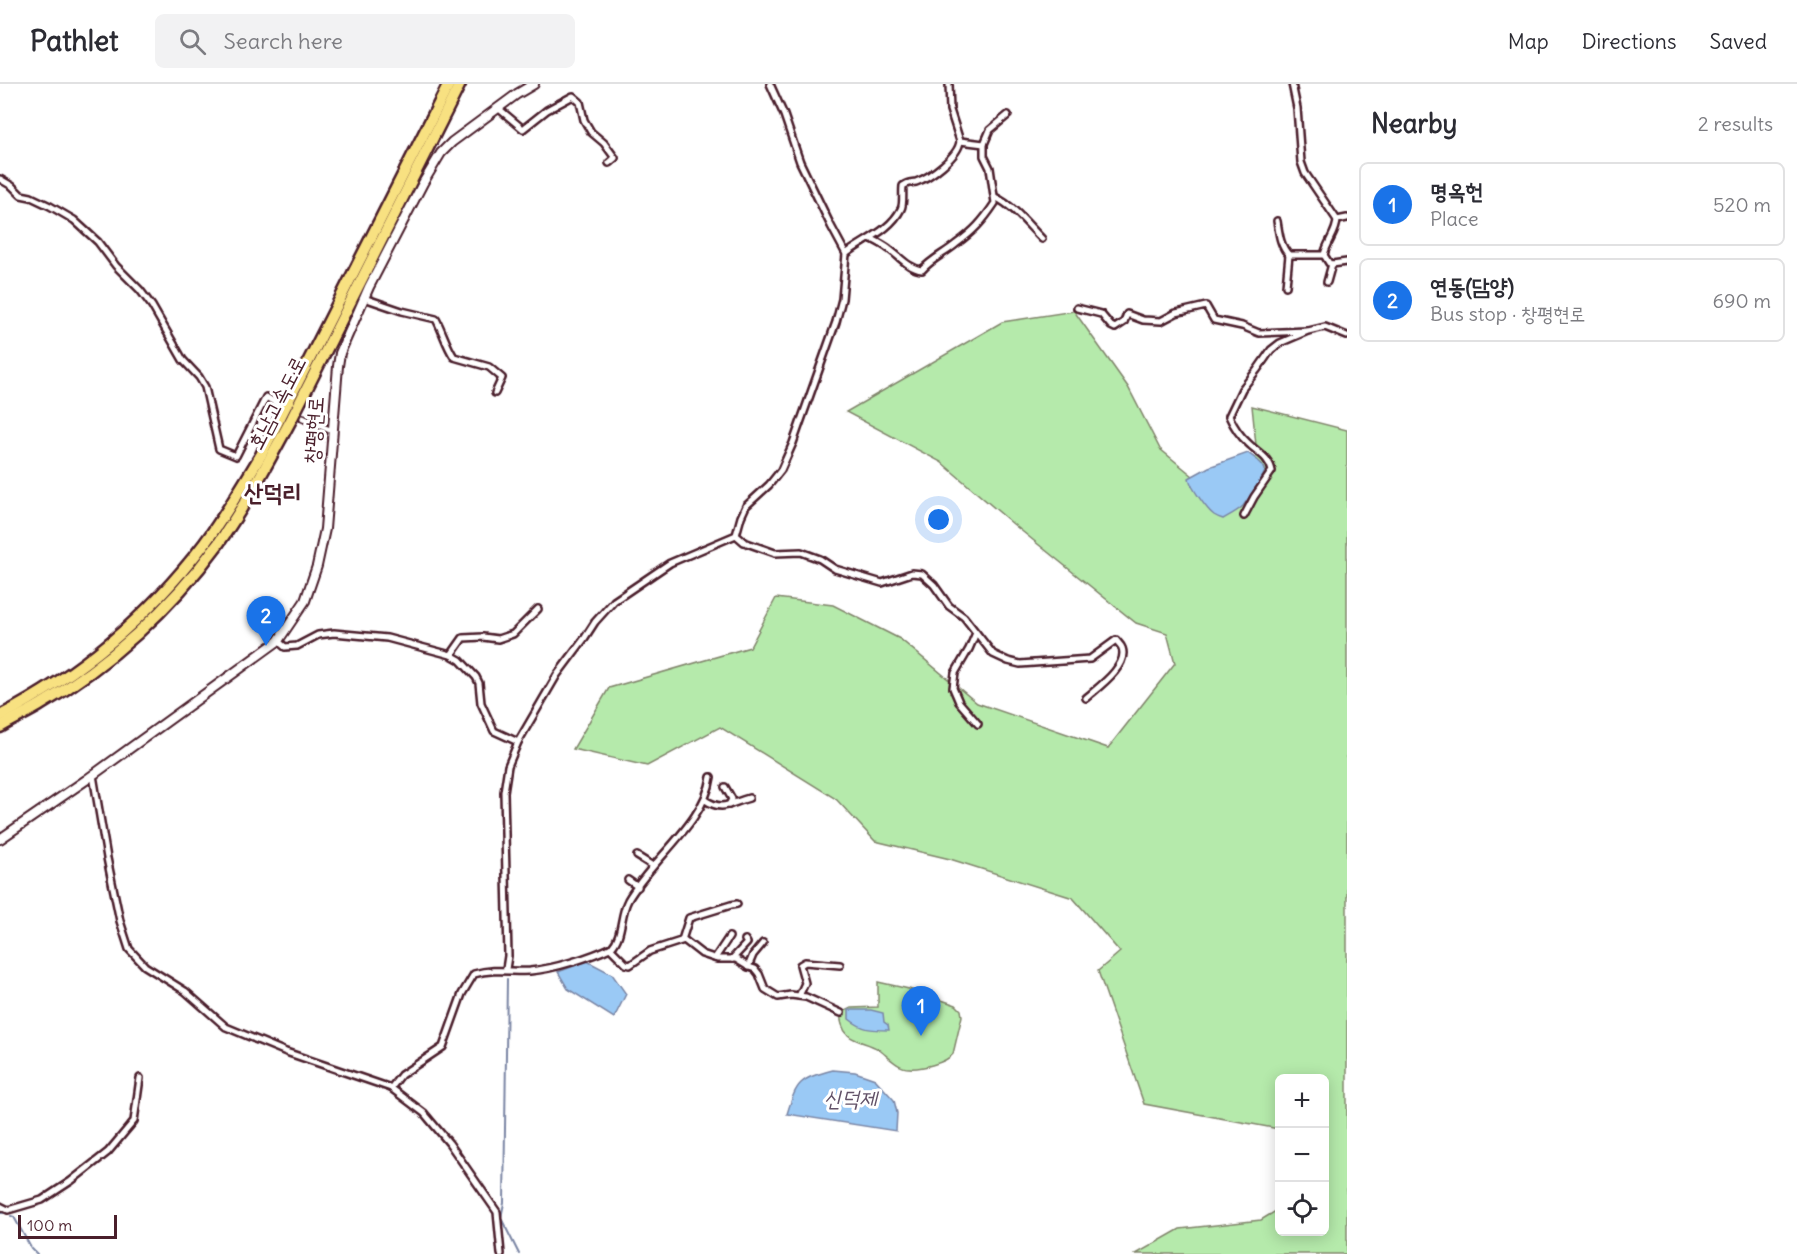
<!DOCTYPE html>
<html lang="en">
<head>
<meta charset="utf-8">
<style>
	body { margin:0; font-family:Delius,"Poor Story",sans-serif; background:#f2f2f3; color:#2b2b33 }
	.controls { position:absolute; right:18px; bottom:18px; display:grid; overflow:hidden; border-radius:9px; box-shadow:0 3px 15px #0003 }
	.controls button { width:54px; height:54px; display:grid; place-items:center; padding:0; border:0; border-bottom:2px solid #e1e1e2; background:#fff; color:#2b2b33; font:30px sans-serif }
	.scale { position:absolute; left:18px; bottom:15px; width:99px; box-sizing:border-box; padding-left:6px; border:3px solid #4a1f2b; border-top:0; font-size:16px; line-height:21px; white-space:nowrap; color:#4a1f2b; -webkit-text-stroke:4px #fff; paint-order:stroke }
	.you { position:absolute; left:939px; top:436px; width:21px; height:21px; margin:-15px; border:4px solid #fff; border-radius:50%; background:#1a73e8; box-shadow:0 0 0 9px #1a73e833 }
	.badge { display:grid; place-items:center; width:39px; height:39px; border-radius:50%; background:#1a73e8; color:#fff; font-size:20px; font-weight:700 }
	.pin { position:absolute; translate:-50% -50px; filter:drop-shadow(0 2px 3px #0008) }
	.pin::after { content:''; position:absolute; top:32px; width:21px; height:18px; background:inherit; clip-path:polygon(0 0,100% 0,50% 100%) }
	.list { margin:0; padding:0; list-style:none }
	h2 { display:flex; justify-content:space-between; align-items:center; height:78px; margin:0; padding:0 24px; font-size:26px }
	h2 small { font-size:20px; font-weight:400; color:#7c7c81 }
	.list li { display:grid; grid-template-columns:39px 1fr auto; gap:18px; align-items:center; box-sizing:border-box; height:84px; margin:0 12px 12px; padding:0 12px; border:2px solid #e1e1e2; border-radius:9px }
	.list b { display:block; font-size:22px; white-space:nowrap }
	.list p { margin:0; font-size:20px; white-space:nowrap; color:#7c7c81 }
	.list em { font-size:20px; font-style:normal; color:#7c7c81 }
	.icon { flex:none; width:33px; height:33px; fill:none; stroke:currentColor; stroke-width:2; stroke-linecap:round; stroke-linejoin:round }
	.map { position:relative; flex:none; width:1347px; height:1170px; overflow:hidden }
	header { display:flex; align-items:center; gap:36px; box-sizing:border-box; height:84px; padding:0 30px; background:#fff; border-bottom:2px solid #e1e1e2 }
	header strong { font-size:28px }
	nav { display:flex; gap:33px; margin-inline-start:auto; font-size:21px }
	.search { width:420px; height:54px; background:#f2f2f3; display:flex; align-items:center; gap:15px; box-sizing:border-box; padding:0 21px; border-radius:9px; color:#7c7c81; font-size:22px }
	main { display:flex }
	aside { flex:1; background:#fff }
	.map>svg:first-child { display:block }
</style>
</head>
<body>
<header>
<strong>Pathlet</strong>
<div class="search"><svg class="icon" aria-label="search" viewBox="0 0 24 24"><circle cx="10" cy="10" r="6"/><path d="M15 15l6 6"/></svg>Search here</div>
<nav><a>Map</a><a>Directions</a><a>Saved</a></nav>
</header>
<main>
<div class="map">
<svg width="1347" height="1170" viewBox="0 0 1347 1170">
	<rect width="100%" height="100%" fill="#fff"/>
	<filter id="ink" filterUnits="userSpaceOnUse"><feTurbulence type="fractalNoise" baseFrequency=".0167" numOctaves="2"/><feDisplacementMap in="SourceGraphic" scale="12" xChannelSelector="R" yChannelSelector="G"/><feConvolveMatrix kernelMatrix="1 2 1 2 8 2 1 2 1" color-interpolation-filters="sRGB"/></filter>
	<g filter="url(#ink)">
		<g fill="#b5eaab" stroke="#80846b" stroke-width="1.5">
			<path d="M1074,227L1128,303L1160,365L1226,419L1257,371L1252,322L1347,346V1170H1136L1180,1145L1261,1136L1279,1125L1280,1148H1324V994H1280L1279,1045L1144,1020L1098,887L1120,868L1073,814L950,775L875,757L836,715L720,643L647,682L573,665L609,604L750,563L776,514L833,521L900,555L977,619L1108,664L1175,579L1167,549L1136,539L1013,440L941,378L846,328L1002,238Z"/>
			<path d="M878,898L909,905L956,921L961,926L962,932L953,970C946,979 921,985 909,984C897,984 887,971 878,965C869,959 855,958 848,951C842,945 840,936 841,929L851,924L878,923Z"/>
		</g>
		<g fill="#9ac9f5" stroke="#7a85a4" stroke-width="1.5">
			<path d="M1248,369C1253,373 1264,379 1265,386C1266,389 1247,417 1243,422C1238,427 1230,431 1223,435C1220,434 1217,433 1214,431C1207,426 1190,402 1189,394L1209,383Z"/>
			<path d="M587,877L612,890L626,910L614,934L568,905L558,888Z"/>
			<path d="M849,926H871L883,929L884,938L888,941L889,946C871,946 863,946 849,935Z"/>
			<path d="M833,986L855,988L875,995L894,1016L897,1029L896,1047L787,1030C797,997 799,995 833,986Z"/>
		</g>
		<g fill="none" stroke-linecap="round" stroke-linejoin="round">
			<g stroke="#7a85a4" stroke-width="2">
				<path d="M507,895L504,1119L501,1134L519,1170"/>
				<path d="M0,1129H5"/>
				<path d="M11,1132L14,1133L31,1164L37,1170"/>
			</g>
			<defs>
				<g id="street">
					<path d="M1292,0L1297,24L1301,78L1305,89L1337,136L1347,134"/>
					<path d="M498,24L523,45L547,26L573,12L580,18L584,36L591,48L604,59L615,74L609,79"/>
					<path d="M960,57L984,60"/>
					<path d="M0,95L12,102L21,111L31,113L50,122L74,136L98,158L116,182L140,206L152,222L183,276L199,293L205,303L219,365L236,372L266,313L276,319"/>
					<path d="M995,113C1015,123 1027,140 1042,155"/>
					<path d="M1337,136C1337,148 1327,158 1324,171L1329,179L1332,180L1347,178"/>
					<path d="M1277,137C1279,149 1280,162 1289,171H1324"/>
					<path d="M872,155C878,158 884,161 889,165C899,172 909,185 922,186C933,174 944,170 956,160C974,147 983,137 995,119L990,84L984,72V60L990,46L1008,31"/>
					<path d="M846,170C864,156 890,147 901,125C904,120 902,109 903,102C908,98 910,99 916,98C929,94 959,72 960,57L950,26L949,0"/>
					<path d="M1327,198L1332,180"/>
					<path d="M1286,202L1289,171"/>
					<path d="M364,214L402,227L436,235C443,248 446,261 454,273L489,283L502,294L495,309"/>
					<path d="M1077,224L1101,230L1111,242L1115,244L1124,238L1127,230L1143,236L1161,237L1176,229L1206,222L1214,236L1242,242L1259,249L1307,247"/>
					<path d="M303,334L332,347"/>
					<path d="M1244,432L1254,413L1272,387C1269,373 1258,369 1248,359C1239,351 1234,343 1229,332L1242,305L1257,286L1271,266L1280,259L1308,247L1325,243L1347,252"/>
					<path d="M736,451L744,458L775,469L801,468L820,475L835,485L882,499L912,489L922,490L934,501L949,522L964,533L993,570L1008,577L1020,580L1090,575L1116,556C1118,559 1121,561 1122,564C1129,582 1097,604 1086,614"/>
					<path d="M976,549L969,565L955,589L953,604L959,618L978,640"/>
					<path d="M278,557L285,563L297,562L318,551L334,549L387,554L451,571L463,554L483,553L498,555L513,550L538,525"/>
					<path d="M451,571L460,576L476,593L479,599L481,619L494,647L518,658"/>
					<path d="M93,691L107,774L120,837L129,865L145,882L185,907L226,943L286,968L391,1004L424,1029L449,1059L497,1128L501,1170"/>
					<path d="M725,703L732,715L729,721"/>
					<path d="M705,716C723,728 730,719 749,714"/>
					<path d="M637,772L653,782"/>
					<path d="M628,796L638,803"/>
					<path d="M682,856L689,834L731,821L737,820"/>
					<path d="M610,864L626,880L630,881L650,867L684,856L702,870L717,875H736L749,883L755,885L759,890L765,905L778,913L791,911L806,913L841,929"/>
					<path d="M715,874L729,853"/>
					<path d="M732,875L747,859L745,856"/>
					<path d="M748,883L753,871L763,859"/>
					<path d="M506,885L508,872L504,708L508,682L518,658L557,591L584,555L595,538L614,517L670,479L736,451L741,433L746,422L769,401L781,386L793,359L836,238L842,215L846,170L831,142L800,78L784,31L770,0"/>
					<path d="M799,912L805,899L800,881L805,878L840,881"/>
					<path d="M391,1004L401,991L443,963L462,910L474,890C495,884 510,888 530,887C554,885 591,873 612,863C623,851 620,831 628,816C651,776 705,738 711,693"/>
					<path d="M0,1122L8,1126L42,1116L71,1097L108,1068L134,1037L140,994"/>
				</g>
				<path id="secondary" d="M0,755L86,696L278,557L305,517L317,482L325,445L338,282L340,269L369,203L423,99L441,69L452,58L517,10L534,0"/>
				<g id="highway">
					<path d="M0,632C81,590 149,532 204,460C225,432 243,401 261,371L449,0"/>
					<path d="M0,643C13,635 27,629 40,621C109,581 171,524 218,460C246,420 269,377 292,334L460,0"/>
				</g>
			</defs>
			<use href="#street" stroke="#4a1f2b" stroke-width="10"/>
			<use href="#secondary" stroke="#4a1f2b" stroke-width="12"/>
			<use href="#highway" stroke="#4a1f2b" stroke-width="15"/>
			<use href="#street" stroke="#fff" stroke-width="5"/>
			<use href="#secondary" stroke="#fff" stroke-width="8"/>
			<use href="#highway" stroke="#f8e181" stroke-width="10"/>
		</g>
	</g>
	<g text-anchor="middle" stroke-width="6" stroke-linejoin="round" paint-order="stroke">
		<g font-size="21" fill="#4a1f2b" stroke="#fff">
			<text transform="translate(277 319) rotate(-63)" y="7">호남고속도로</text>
			<text transform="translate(314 346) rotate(-86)" y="7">창평현로</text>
		</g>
		<g font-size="22" font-style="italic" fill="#625268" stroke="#fff">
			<text x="850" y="1022">신덕제</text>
		</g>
		<g font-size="24" font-weight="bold" fill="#4a1f2b" stroke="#fff">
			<text x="273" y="417">산덕리</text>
		</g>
	</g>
</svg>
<div class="controls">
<button>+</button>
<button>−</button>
<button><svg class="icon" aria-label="locate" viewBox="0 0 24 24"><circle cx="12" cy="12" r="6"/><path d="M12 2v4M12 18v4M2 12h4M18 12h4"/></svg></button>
</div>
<div class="scale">100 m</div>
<div class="you"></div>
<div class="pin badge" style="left:921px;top:952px">1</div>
<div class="pin badge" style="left:266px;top:562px">2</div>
</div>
<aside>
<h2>Nearby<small>2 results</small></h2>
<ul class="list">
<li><span class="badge">1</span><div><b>명옥헌</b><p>Place</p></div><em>520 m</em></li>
<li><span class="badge">2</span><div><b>연동(담양)</b><p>Bus stop · 창평현로</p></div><em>690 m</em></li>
</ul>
</aside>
</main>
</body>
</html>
